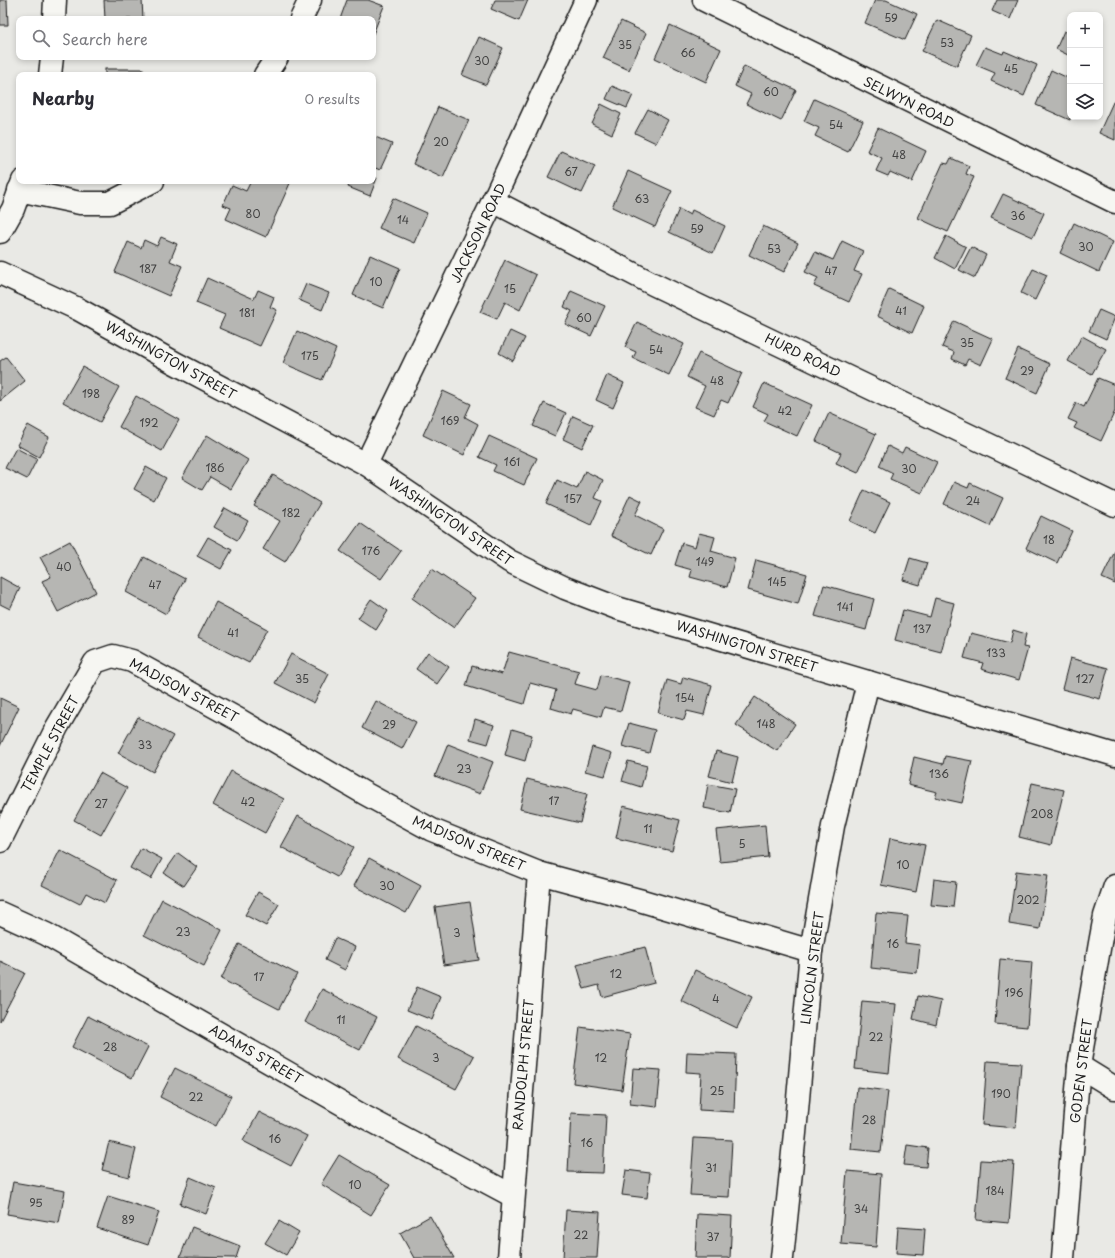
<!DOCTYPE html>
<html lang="en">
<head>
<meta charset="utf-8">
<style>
	body { margin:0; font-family:"Playpen Sans",sans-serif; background:#f2f2f3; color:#2b2b33 }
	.controls { position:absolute; right:12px; top:12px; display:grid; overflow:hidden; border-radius:8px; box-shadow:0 2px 6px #0003 }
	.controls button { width:36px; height:36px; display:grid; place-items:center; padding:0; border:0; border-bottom:1px solid #e1e1e2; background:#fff; color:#2b2b33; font:20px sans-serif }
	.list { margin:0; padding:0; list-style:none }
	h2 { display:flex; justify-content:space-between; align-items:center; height:52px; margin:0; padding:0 16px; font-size:17px }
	h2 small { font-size:13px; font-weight:400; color:#7c7c81 }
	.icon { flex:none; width:22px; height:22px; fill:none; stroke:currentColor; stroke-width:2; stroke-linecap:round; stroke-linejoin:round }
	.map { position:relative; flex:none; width:1115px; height:1258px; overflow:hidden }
	.search { position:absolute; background:#fff; box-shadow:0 2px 6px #0003; left:16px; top:16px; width:360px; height:44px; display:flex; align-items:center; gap:10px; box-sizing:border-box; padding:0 14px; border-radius:8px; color:#7c7c81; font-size:15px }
	.panel { position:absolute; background:#fff; box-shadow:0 2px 6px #0003; left:16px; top:72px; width:360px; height:112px; border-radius:8px }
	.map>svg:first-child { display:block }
</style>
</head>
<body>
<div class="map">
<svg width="1115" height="1258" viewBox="0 0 1115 1258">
	<rect width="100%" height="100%" fill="#e9e9e5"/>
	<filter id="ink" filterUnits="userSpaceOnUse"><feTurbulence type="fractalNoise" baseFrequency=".025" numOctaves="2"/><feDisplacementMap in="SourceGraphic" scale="8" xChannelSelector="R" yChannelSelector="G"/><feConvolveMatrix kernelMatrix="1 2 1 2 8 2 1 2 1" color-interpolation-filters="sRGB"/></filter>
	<g filter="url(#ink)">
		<g fill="#b6b6b3" stroke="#1c1c1c">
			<path d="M0,0H7L8,25H0Z"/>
			<path d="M104,0H142L143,19H105Z"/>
			<path d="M347,0H368L384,6L373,34V19H340Z"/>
			<path d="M495,0H528L519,21L491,9Z"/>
			<path d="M875,0H886L917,14L905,40L865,23Z"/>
			<path d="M997,0H1018L1010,19L992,11Z"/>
			<path d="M937,20L971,35L957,66L922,51Z"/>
			<path d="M621,21L646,33L629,70L603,58Z"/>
			<path d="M670,25L721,49L706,82L655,58Z"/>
			<path d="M1064,31L1070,34V56L1056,49Z"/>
			<path d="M479,37L503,48L486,85L462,75Z"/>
			<path d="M985,47L1003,54L1004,51L1037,65L1024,96L991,81L995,73L976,65Z"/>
			<path d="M744,66L796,90L781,121L746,104L751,94L735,86Z"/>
			<rect x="105" y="69" width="38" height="6"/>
			<path d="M1051,70L1070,79V120L1036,105Z"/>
			<path d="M612,86L633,95L627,108L606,99Z"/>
			<path d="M814,99L863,121L848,152L815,136L819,128L804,121Z"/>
			<path d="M1114,100L1115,101V140L1099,133Z"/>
			<path d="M601,104L621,114L612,134L592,124Z"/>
			<path d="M438,107L469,120L443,178L413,164Z"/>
			<path d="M648,109L668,120L656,143L635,133Z"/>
			<path d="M878,128L926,151L912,182L890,172L888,176L876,171L882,158L867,151Z"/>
			<path d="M373,136L392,144L380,170L373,167Z"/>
			<path d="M561,151L595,166L582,193L548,177Z"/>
			<path d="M951,158L969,166L966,174L974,177L948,232L918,218L943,163L948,164Z"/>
			<path d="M628,171L672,191L655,227L612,207Z"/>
			<path d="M373,177L377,178L370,196L348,187L350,181H373Z"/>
			<path d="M251,181H291L266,237L226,219L231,208L223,205L232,185L246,191Z"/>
			<path d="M1003,194L1044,213L1033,237L991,218Z"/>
			<path d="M393,198L427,213L414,243L379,228Z"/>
			<path d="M679,209L690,215L692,210L725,226L713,253L669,232Z"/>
			<path d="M1074,223L1113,242L1099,272L1060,253Z"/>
			<path d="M763,226L798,243L784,272L749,255Z"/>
			<path d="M946,236L966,247L955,269L935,258Z"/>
			<path d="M161,237L177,244L170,261L182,266L169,296L115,272L128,242L141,248L144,240L157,246Z"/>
			<path d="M842,241L863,251L854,271L862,274L849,302L814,286L818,278L805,272L815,252L833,260Z"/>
			<path d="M971,247L986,255L975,278L959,270Z"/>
			<path d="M370,255L400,268L383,308L353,295Z"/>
			<path d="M505,260L536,275L520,310L505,302L497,319L480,312Z"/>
			<path d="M1033,269L1047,275L1035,300L1021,293Z"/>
			<path d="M207,278L254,299L258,290L274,297L270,307L277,310L260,346L219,328L225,315L196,303Z"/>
			<path d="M306,284L329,293L322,310L299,300Z"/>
			<path d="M889,289L924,306L912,333L877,316Z"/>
			<path d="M571,291L605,306L591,336L565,324L572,311L564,307Z"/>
			<path d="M1099,310L1115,317L1106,339L1089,331Z"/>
			<path d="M954,321L993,339L981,365L968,359L965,365L952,359L954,352L942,347Z"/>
			<path d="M637,322L684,344L669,375L633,358L636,352L625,347Z"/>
			<path d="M297,331L336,349L322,380L283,363Z"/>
			<path d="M510,331L525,338L513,361L499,353Z"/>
			<path d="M1082,336L1106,349L1092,374L1068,361Z"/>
			<path d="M1018,349L1050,364L1037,393L1005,378Z"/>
			<path d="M699,353L742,373L728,403L721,400L714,415L695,407L705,386L687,377Z"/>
			<path d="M6,357L25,381L0,401V361Z"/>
			<path d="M83,367L119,387L100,422L63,402Z"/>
			<path d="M607,375L624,383L613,408L596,400Z"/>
			<path d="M1098,378L1115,385V411L1101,441L1074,428L1077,423L1068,419L1076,403L1084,407Z"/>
			<path d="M764,383L812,405L797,436L764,421L768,414L753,407Z"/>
			<path d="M443,391L471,404L465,417L478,424L464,455L423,435Z"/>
			<path d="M136,396L179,420L162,451L119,427Z"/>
			<path d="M544,403L566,413L555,436L533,426Z"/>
			<path d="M829,413L876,434L858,473L836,463L841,453L816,441Z"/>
			<path d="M573,416L593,425L582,448L563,439Z"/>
			<path d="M28,425L49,437L39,457L17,445Z"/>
			<path d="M207,435L248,460L231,489L210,477L202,490L182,478Z"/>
			<path d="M489,436L537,458L524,485L493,471L496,465L479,457Z"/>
			<path d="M888,446L902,453L905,447L937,462L922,493L890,479L893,473L879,466Z"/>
			<path d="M16,448L37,459L27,479L5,468Z"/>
			<path d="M146,467L166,478L154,500L134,489Z"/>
			<path d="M585,471L603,480L595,498L602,501L591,525L546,504L557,480L577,489Z"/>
			<path d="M273,475L320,503L285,562L263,549L280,521L254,506Z"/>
			<path d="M954,482L968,488L970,483L1003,498L990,526L944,504Z"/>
			<path d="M864,490L890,502L875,533L850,521Z"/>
			<path d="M630,495L642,501L635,515L663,529L651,555L611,536Z"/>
			<path d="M225,508L248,521L237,540L214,527Z"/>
			<path d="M1041,516L1072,531L1057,563L1026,548Z"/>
			<path d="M360,523L401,551L381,579L340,551Z"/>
			<path d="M699,533L715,537L711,551L735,558L727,587L690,577L692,570L675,565L682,543L695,547Z"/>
			<path d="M208,537L232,550L221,569L197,556Z"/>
			<path d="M70,541L96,592L58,612L42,581L51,577L40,557Z"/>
			<path d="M1115,551V584L1102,578Z"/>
			<path d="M144,557L185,579L166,614L126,592Z"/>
			<path d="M910,558L927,563L920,585L903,580Z"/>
			<path d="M756,560L807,574L798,604L748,590Z"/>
			<path d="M432,569L475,598L454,628L412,598Z"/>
			<path d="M0,577L20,588L10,609L0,604Z"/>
			<path d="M824,585L874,599L866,630L815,616Z"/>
			<path d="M935,598L954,603L941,652L895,640L903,610L930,617Z"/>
			<path d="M371,599L388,611L376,630L358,618Z"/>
			<path d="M216,602L267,629L249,663L198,637Z"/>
			<path d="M1013,630L1026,634L1023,647L1028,648L1019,680L981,669L983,663L964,658L971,633L1010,643Z"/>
			<path d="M428,652L449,667L437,684L416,669Z"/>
			<path d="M509,652L579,671L575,684L597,690L601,675L629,682L621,711L604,707L601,717L573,709L571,714L551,708L556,690L530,683L524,704L466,686L472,666L502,674Z"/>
			<path d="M291,654L329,674L314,703L275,683Z"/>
			<path d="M1070,658L1108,668L1100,699L1062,689Z"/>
			<path d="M683,677L712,685L704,715L687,711L684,720L658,713L667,680L681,684Z"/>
			<path d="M755,697L795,724L777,751L736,725Z"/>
			<path d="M0,698L19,707L0,746Z"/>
			<path d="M376,701L416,722L402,749L362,728Z"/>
			<path d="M138,717L173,736L153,772L118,753Z"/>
			<path d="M475,719L494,725L488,744L470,739Z"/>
			<path d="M629,723L655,730L649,753L622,746Z"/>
			<path d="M512,729L532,735L525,761L505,755Z"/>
			<path d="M448,744L493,762L480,794L435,776Z"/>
			<path d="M592,747L612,753L605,776L585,771Z"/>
			<path d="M716,751L738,757L732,782L709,776Z"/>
			<path d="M945,756L972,761L962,803L935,797L937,792L908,785L914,757L943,764Z"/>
			<path d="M628,761L647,766L641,787L622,781Z"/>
			<path d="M231,771L284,799L265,833L213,805Z"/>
			<path d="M100,773L127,788L101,835L74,820Z"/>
			<path d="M527,779L587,794L580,823L520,809Z"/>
			<path d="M1032,783L1064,790L1051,845L1019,837Z"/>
			<path d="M708,784L735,789L730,813L704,808Z"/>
			<path d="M623,806L680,820L672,851L616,838Z"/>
			<path d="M298,816L354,847L337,877L281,847Z"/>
			<path d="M765,825L768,857L720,862L716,830Z"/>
			<path d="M890,838L925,845L916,892L881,885Z"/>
			<path d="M141,848L162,859L151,879L130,868Z"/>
			<path d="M60,850L117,880L105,903L86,893L80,904L42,885Z"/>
			<path d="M178,853L197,867L184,886L164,873Z"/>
			<path d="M369,858L421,886L406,913L354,886Z"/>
			<path d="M1016,871L1048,875L1040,929L1009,924Z"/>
			<path d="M934,879L956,882L953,907L931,905Z"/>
			<path d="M258,892L279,904L266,926L245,915Z"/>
			<path d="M162,899L222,930L204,966L144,935Z"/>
			<path d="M470,902L479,960L444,965L435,907Z"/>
			<path d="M876,913L908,916L905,943L920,945L917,973L871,968Z"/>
			<path d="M335,938L355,947L345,970L325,960Z"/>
			<path d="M239,944L297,974L279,1009L221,979Z"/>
			<path d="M645,947L654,983L602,997L599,985L584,989L577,965Z"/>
			<path d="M1000,959L1032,962L1027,1027L995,1024Z"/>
			<path d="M0,961L25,973L0,1021Z"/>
			<path d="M695,970L752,997L737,1028L681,1001Z"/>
			<path d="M417,987L441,997L432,1020L407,1010Z"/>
			<path d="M322,989L377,1017L360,1050L305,1022Z"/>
			<path d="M918,996L941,1001L936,1025L913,1019Z"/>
			<path d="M862,1001L896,1004L889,1073L855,1069Z"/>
			<path d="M88,1016L148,1047L132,1078L72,1047Z"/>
			<path d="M416,1026L474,1056L456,1089L398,1059Z"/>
			<path d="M580,1027L630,1034L622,1090L573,1083Z"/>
			<path d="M687,1052L736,1054L734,1112L699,1110L701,1073L686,1072Z"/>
			<path d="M987,1061L1021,1063L1016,1128L982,1125Z"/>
			<path d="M175,1068L231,1096L216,1126L160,1097Z"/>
			<path d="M633,1068L661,1070L657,1107L630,1104Z"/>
			<path d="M857,1087L888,1091L881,1152L851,1149Z"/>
			<path d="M259,1112L307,1136L291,1166L243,1141Z"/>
			<path d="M571,1113L606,1115L603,1173L568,1172Z"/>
			<path d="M694,1138L732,1140L729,1197L690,1195Z"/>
			<path d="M109,1142L136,1149L129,1177L102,1170Z"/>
			<path d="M907,1145L928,1148L926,1167L904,1165Z"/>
			<path d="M339,1155L390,1185L371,1215L321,1184Z"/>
			<path d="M981,1160L1014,1162L1009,1223L976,1220Z"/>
			<path d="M626,1170L650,1173L647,1198L622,1195Z"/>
			<path d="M847,1171L881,1174L876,1247L841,1244Z"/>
			<path d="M190,1177L216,1188L206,1214L180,1204Z"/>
			<path d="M13,1182L65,1191L59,1223L7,1214Z"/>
			<path d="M108,1196L159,1212L148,1245L97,1228Z"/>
			<path d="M566,1210L600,1212L597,1258H563Z"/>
			<path d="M697,1214L732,1216L730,1258H695Z"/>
			<path d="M430,1216L454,1258H414L400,1233Z"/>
			<path d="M279,1221L299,1233L286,1255L265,1243Z"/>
			<path d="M192,1227L240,1246L236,1258L180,1257Z"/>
			<path d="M898,1227L925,1229L923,1255L896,1253Z"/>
		</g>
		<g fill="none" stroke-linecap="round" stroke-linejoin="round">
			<defs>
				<g id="street">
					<path d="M704,0L1115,202"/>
					<path d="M301,19L310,0"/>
					<path d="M265,75L277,57"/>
					<path d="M19,190L80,203H110L153,181"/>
					<path d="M493,201L653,284L1115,505"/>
					<path d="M366,464L493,201L586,0"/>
					<path d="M0,841L57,727L95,662L113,656L132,661L241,721L364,793L432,830L539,873L639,900L811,951"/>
					<path d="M0,913L46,934L363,1116L513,1196"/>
					<path d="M1079,1066L1115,1088"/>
					<path d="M509,1258L539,873"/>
					<path d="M782,1258L795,1133L811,951L833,826L868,682"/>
					<path d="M1063,1258L1079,1066L1100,943L1105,916L1115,886"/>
				</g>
				<g id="secondary">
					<path d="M54,19L55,0"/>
					<path d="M50,75L52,57"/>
					<path d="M0,232L13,209L23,181"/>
					<path d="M0,273L78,309L175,363L366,464L509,561L565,588L617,608L1115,755"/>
				</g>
			</defs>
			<use href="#street" stroke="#1c1c1c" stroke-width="25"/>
			<use href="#secondary" stroke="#1c1c1c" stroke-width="25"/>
			<use href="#street" stroke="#f6f6f2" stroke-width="22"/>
			<use href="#secondary" stroke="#f6f6f2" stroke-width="22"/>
		</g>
	</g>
	<g text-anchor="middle" stroke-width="3" stroke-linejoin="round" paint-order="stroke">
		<g font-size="11" fill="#424242">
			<text x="891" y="22">59</text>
			<text x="947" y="47">53</text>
			<text x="625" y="49">35</text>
			<text x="688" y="57">66</text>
			<text x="482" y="65">30</text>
			<text x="1011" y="73">45</text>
			<text x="771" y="96">60</text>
			<text x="836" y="129">54</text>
			<text x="441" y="146">20</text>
			<text x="899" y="159">48</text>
			<text x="571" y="176">67</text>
			<text x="642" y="203">63</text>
			<text x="253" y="218">80</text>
			<text x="1018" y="220">36</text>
			<text x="403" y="224">14</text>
			<text x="697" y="233">59</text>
			<text x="1086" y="251">30</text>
			<text x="774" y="253">53</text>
			<text x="148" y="273">187</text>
			<text x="831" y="275">47</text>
			<text x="376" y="286">10</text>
			<text x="510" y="293">15</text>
			<text x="901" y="315">41</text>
			<text x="247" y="317">181</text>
			<text x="584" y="322">60</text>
			<text x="967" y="347">35</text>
			<text x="656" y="354">54</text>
			<text x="310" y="360">175</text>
			<text x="1027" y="375">29</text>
			<text x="717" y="385">48</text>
			<text x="91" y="398">198</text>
			<text x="785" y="415">42</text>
			<text x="450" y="425">169</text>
			<text x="149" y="427">192</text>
			<text x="512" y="466">161</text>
			<text x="215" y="472">186</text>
			<text x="909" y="473">30</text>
			<text x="573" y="503">157</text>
			<text x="973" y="505">24</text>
			<text x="291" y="517">182</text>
			<text x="1049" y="544">18</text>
			<text x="371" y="555">176</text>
			<text x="705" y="566">149</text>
			<text x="64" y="571">40</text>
			<text x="777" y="586">145</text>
			<text x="155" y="589">47</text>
			<text x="845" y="611">141</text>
			<text x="922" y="633">137</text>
			<text x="233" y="637">41</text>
			<text x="996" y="657">133</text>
			<text x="302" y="683">35</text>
			<text x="1085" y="683">127</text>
			<text x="685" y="702">154</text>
			<text x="766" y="728">148</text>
			<text x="389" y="729">29</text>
			<text x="145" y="749">33</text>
			<text x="464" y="773">23</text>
			<text x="939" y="778">136</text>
			<text x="554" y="805">17</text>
			<text x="248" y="806">42</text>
			<text x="101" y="808">27</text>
			<text x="1042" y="818">208</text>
			<text x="648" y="833">11</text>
			<text x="742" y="848">5</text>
			<text x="903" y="869">10</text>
			<text x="387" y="890">30</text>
			<text x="1028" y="904">202</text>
			<text x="183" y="936">23</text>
			<text x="457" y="937">3</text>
			<text x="893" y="948">16</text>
			<text x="616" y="978">12</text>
			<text x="259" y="981">17</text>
			<text x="1014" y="997">196</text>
			<text x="716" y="1003">4</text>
			<text x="341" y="1024">11</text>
			<text x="876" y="1041">22</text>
			<text x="110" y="1051">28</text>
			<text x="436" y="1062">3</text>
			<text x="601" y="1062">12</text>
			<text x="717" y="1095">25</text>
			<text x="1001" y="1098">190</text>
			<text x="196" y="1101">22</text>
			<text x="869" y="1124">28</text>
			<text x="275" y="1143">16</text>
			<text x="587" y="1147">16</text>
			<text x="711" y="1172">31</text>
			<text x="355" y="1189">10</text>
			<text x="995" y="1195">184</text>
			<text x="36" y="1207">95</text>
			<text x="861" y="1213">34</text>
			<text x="128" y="1224">89</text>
			<text x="581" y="1239">22</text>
			<text x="713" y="1241">37</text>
		</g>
		<g font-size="13" fill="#1c1c1c" stroke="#f6f6f2">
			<text transform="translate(909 102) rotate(26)" y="5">SELWYN ROAD</text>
			<text transform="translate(478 233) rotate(-64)" y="5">JACKSON ROAD</text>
			<text transform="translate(803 355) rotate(26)" y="5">HURD ROAD</text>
			<text transform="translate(171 360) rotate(29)" y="5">WASHINGTON STREET</text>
			<text transform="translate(451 521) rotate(34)" y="5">WASHINGTON STREET</text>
			<text transform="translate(747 646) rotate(17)" y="5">WASHINGTON STREET</text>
			<text transform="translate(184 690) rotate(28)" y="5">MADISON STREET</text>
			<text transform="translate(50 744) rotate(-62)" y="5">TEMPLE STREET</text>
			<text transform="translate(469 843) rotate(23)" y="5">MADISON STREET</text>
			<text transform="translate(812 968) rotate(-83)" y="5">LINCOLN STREET</text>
			<text transform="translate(256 1054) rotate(30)" y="5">ADAMS STREET</text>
			<text transform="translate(523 1065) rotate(-85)" y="5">RANDOLPH STREET</text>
			<text transform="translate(1081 1071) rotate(-83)" y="5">GODEN STREET</text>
		</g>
	</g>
</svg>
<div class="controls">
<button>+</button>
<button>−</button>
<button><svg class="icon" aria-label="layers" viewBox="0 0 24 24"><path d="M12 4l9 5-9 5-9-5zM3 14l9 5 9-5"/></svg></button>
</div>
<div class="search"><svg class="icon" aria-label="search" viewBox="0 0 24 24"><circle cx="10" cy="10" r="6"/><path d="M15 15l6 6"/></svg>Search here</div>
<section class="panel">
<h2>Nearby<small>0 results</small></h2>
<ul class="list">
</ul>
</section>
</div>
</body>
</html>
